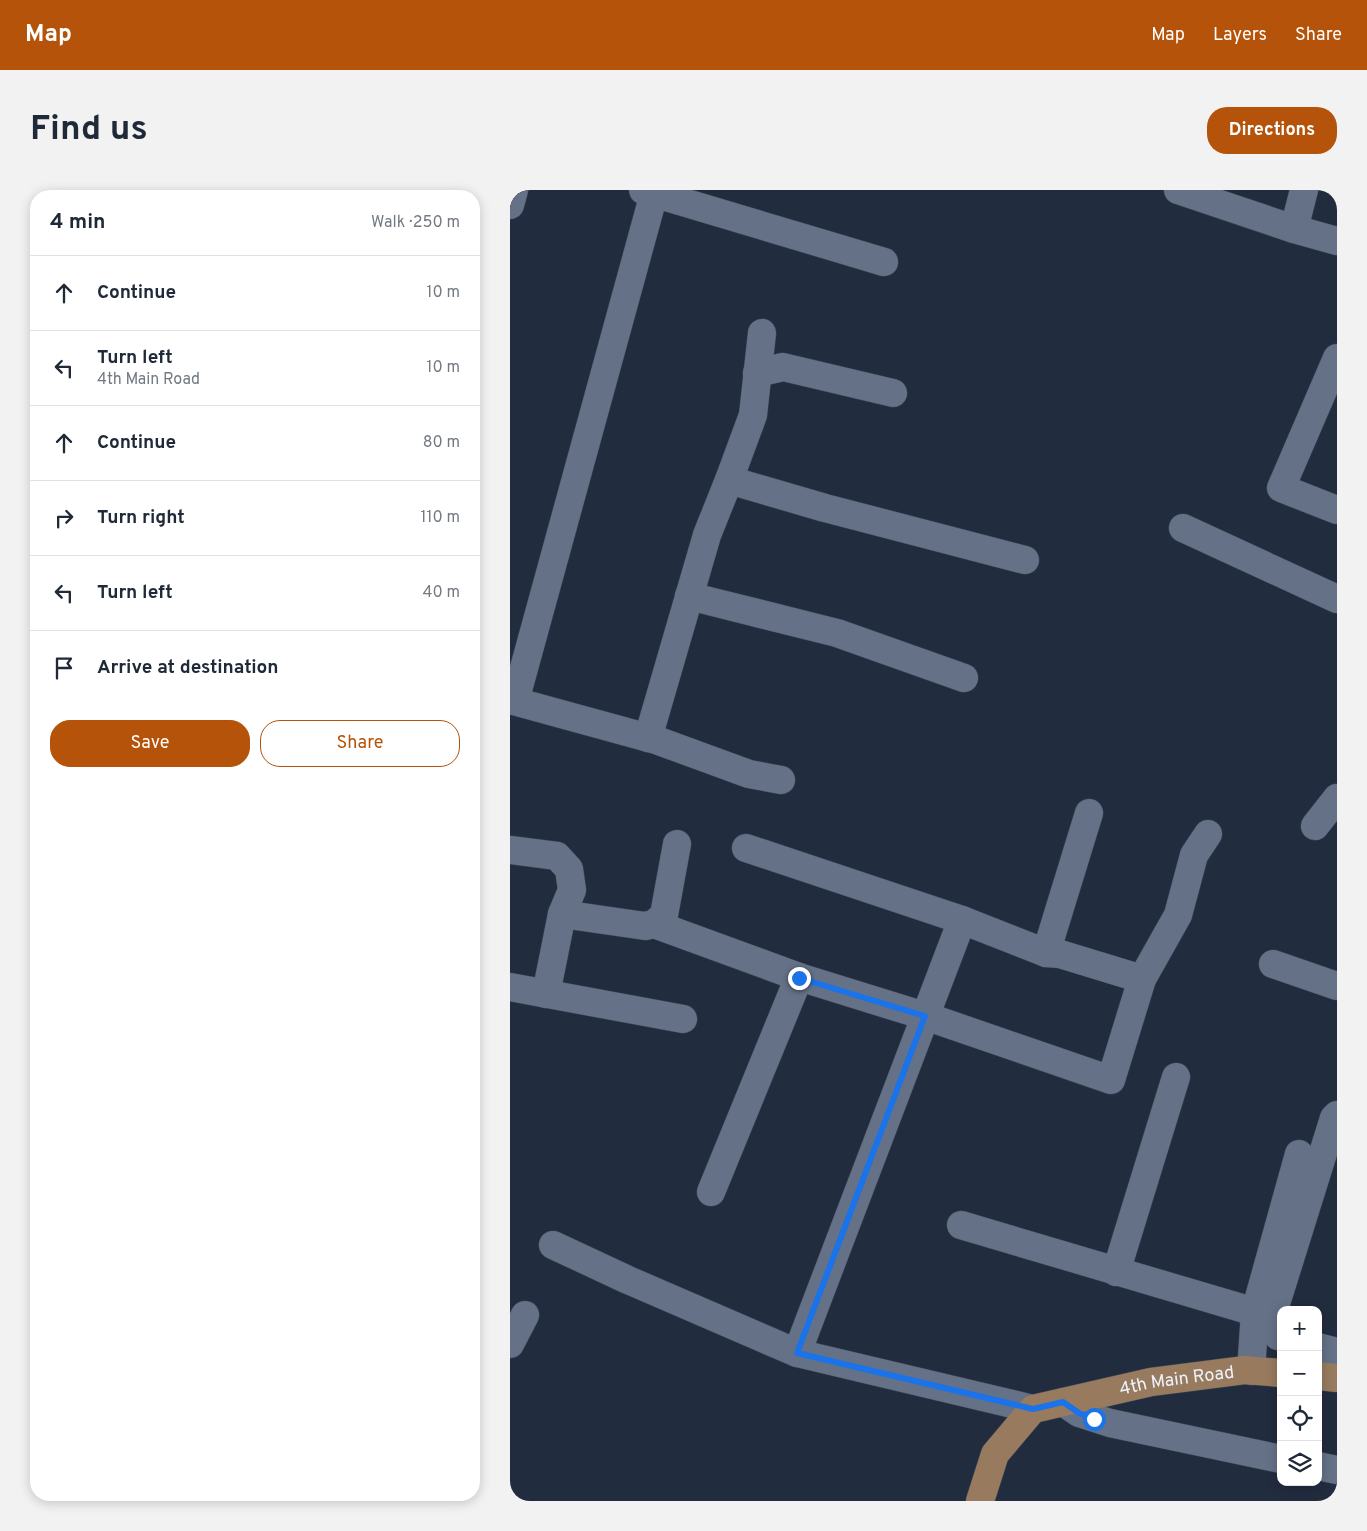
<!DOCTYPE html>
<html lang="en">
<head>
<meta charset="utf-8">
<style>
	body { margin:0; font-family:Overpass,sans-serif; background:#f2f2f3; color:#1f2937 }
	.controls { position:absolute; right:15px; bottom:15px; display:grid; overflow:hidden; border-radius:10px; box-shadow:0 2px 12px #0003 }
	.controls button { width:45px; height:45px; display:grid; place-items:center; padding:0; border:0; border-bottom:1px solid #e0e1e3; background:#fff; color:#1f2937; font:25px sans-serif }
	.stop { position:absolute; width:15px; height:15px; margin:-11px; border:4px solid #1a73e8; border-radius:50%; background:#fff }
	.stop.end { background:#1a73e8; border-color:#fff; box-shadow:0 1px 5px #0008 }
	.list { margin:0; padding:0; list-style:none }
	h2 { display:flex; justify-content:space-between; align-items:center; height:65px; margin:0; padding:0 20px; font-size:21px }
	h2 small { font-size:16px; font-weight:400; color:#747a83 }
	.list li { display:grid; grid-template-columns:32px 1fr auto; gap:15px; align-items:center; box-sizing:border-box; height:75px; padding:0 20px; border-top:1px solid #e0e1e3 }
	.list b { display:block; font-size:19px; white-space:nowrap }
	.list p { margin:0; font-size:16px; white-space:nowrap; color:#747a83 }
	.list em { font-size:16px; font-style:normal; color:#747a83 }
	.actions { display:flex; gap:10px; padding:15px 20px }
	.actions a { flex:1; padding:11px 0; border:1px solid #b45309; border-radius:20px; text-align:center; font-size:18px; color:#b45309 }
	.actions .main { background:#b45309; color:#fff }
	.icon { flex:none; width:28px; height:28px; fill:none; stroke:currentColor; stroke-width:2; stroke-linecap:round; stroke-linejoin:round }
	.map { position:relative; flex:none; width:827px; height:1311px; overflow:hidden; border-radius:20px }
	header { display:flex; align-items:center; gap:30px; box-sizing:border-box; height:70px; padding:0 25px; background:#b45309; color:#fff }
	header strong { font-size:24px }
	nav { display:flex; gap:28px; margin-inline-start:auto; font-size:18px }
	.intro { display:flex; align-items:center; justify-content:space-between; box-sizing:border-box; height:120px; padding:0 30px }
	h1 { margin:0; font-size:35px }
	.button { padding:12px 22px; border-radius:20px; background:#b45309; color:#fff; font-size:18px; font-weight:700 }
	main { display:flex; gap:30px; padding:0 30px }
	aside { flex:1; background:#fff; border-radius:20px; box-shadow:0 2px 12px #0003 }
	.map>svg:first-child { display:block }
</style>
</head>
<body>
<header>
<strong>Map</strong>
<nav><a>Map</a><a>Layers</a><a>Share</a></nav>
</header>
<div class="intro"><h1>Find us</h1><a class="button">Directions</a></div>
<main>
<aside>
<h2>4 min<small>Walk · 250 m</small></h2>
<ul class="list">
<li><svg class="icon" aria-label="ahead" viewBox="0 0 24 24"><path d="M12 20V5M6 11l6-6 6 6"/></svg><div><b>Continue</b></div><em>10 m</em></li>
<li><svg class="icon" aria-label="left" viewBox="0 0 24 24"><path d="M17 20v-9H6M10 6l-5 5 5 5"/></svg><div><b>Turn left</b><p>4th Main Road</p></div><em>10 m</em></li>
<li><svg class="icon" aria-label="ahead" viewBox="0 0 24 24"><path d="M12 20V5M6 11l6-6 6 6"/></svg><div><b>Continue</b></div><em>80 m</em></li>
<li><svg class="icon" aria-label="right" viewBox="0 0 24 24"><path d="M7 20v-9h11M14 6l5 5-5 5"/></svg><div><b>Turn right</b></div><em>110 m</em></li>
<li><svg class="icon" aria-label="left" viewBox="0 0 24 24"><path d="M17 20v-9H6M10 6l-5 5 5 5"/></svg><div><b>Turn left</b></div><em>40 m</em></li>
<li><svg class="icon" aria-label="arrive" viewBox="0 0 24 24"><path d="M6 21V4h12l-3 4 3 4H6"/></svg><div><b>Arrive at destination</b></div></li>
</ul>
<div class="actions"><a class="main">Save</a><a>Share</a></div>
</aside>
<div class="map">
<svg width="827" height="1311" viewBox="0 0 827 1311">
	<rect width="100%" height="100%" fill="#222c3f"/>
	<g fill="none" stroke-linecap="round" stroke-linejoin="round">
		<defs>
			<g id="minor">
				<path d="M133,0L374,72"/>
				<path d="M668,0L784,39L827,51"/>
				<path d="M0,15L4,0"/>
				<path d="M784,39L794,0"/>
				<path d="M827,168L771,298L827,320"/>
				<path d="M247,183L273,177L383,203"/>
				<path d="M219,290L315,318L515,370"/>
				<path d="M673,338L827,409"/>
				<path d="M179,406L327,443L454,488"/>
				<path d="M0,510L146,550L239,584L271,590"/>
				<path d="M5,511L145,0"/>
				<path d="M138,548L197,345L219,290L243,225L252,143"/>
				<path d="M805,636L827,608"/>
				<path d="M236,658L452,730L536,763L550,764L632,789L668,725L684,665L698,644"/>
				<path d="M0,660L47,666L59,679L62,700L52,724L36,804"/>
				<path d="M52,724L135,736L144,734L154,725L167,654"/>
				<path d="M144,734L289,787L415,826L601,890L632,789"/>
				<path d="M536,763L579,623"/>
				<path d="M763,774L827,796"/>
				<path d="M0,797L173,829"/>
				<path d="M201,1002L289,787"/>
				<path d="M451,1035L745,1122"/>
				<path d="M43,1055L118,1090L287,1163L523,1219"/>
				<path d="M606,1082L666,887"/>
				<path d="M771,1147L768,1146L763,1135L764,1120L824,928L827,925"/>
				<path d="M0,1154L15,1125"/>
				<path d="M808,1157L827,1162"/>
				<path d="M287,1163L452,730"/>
				<path d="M741,1181L745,1122L789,964"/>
				<path d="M553,1212L569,1223L600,1233L771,1269"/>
				<path d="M808,1276L827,1280"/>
			</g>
			<g id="major">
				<path d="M808,1186L827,1188"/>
				<path id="s1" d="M470,1311L485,1264L523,1219L641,1192L735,1180L771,1183"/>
			</g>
		</defs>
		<use href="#minor" stroke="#414a59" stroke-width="29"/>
		<use href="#major" stroke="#414a59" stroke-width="29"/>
		<use href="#minor" stroke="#657187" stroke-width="28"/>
		<use href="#major" stroke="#987b5e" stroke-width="28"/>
	</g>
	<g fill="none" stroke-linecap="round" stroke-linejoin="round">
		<path stroke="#1a73e8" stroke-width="6" d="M289,788L415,826L287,1163L523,1219L553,1212L569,1223L584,1229"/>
	</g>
	<g text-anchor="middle" stroke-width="4.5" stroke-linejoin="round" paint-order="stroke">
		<g font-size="18" fill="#edf3fd" stroke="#222c3f">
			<text dy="6" stroke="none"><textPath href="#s1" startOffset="255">4th Main Road</textPath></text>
		</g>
	</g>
</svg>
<div class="controls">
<button>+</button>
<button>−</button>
<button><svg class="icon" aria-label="locate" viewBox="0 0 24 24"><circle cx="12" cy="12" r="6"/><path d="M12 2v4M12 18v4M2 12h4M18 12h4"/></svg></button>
<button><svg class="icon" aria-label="layers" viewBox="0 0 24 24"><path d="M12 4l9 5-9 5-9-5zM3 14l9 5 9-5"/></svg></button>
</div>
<div class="stop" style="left:584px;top:1229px"></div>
<div class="stop end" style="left:289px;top:788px"></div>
</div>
</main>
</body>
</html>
